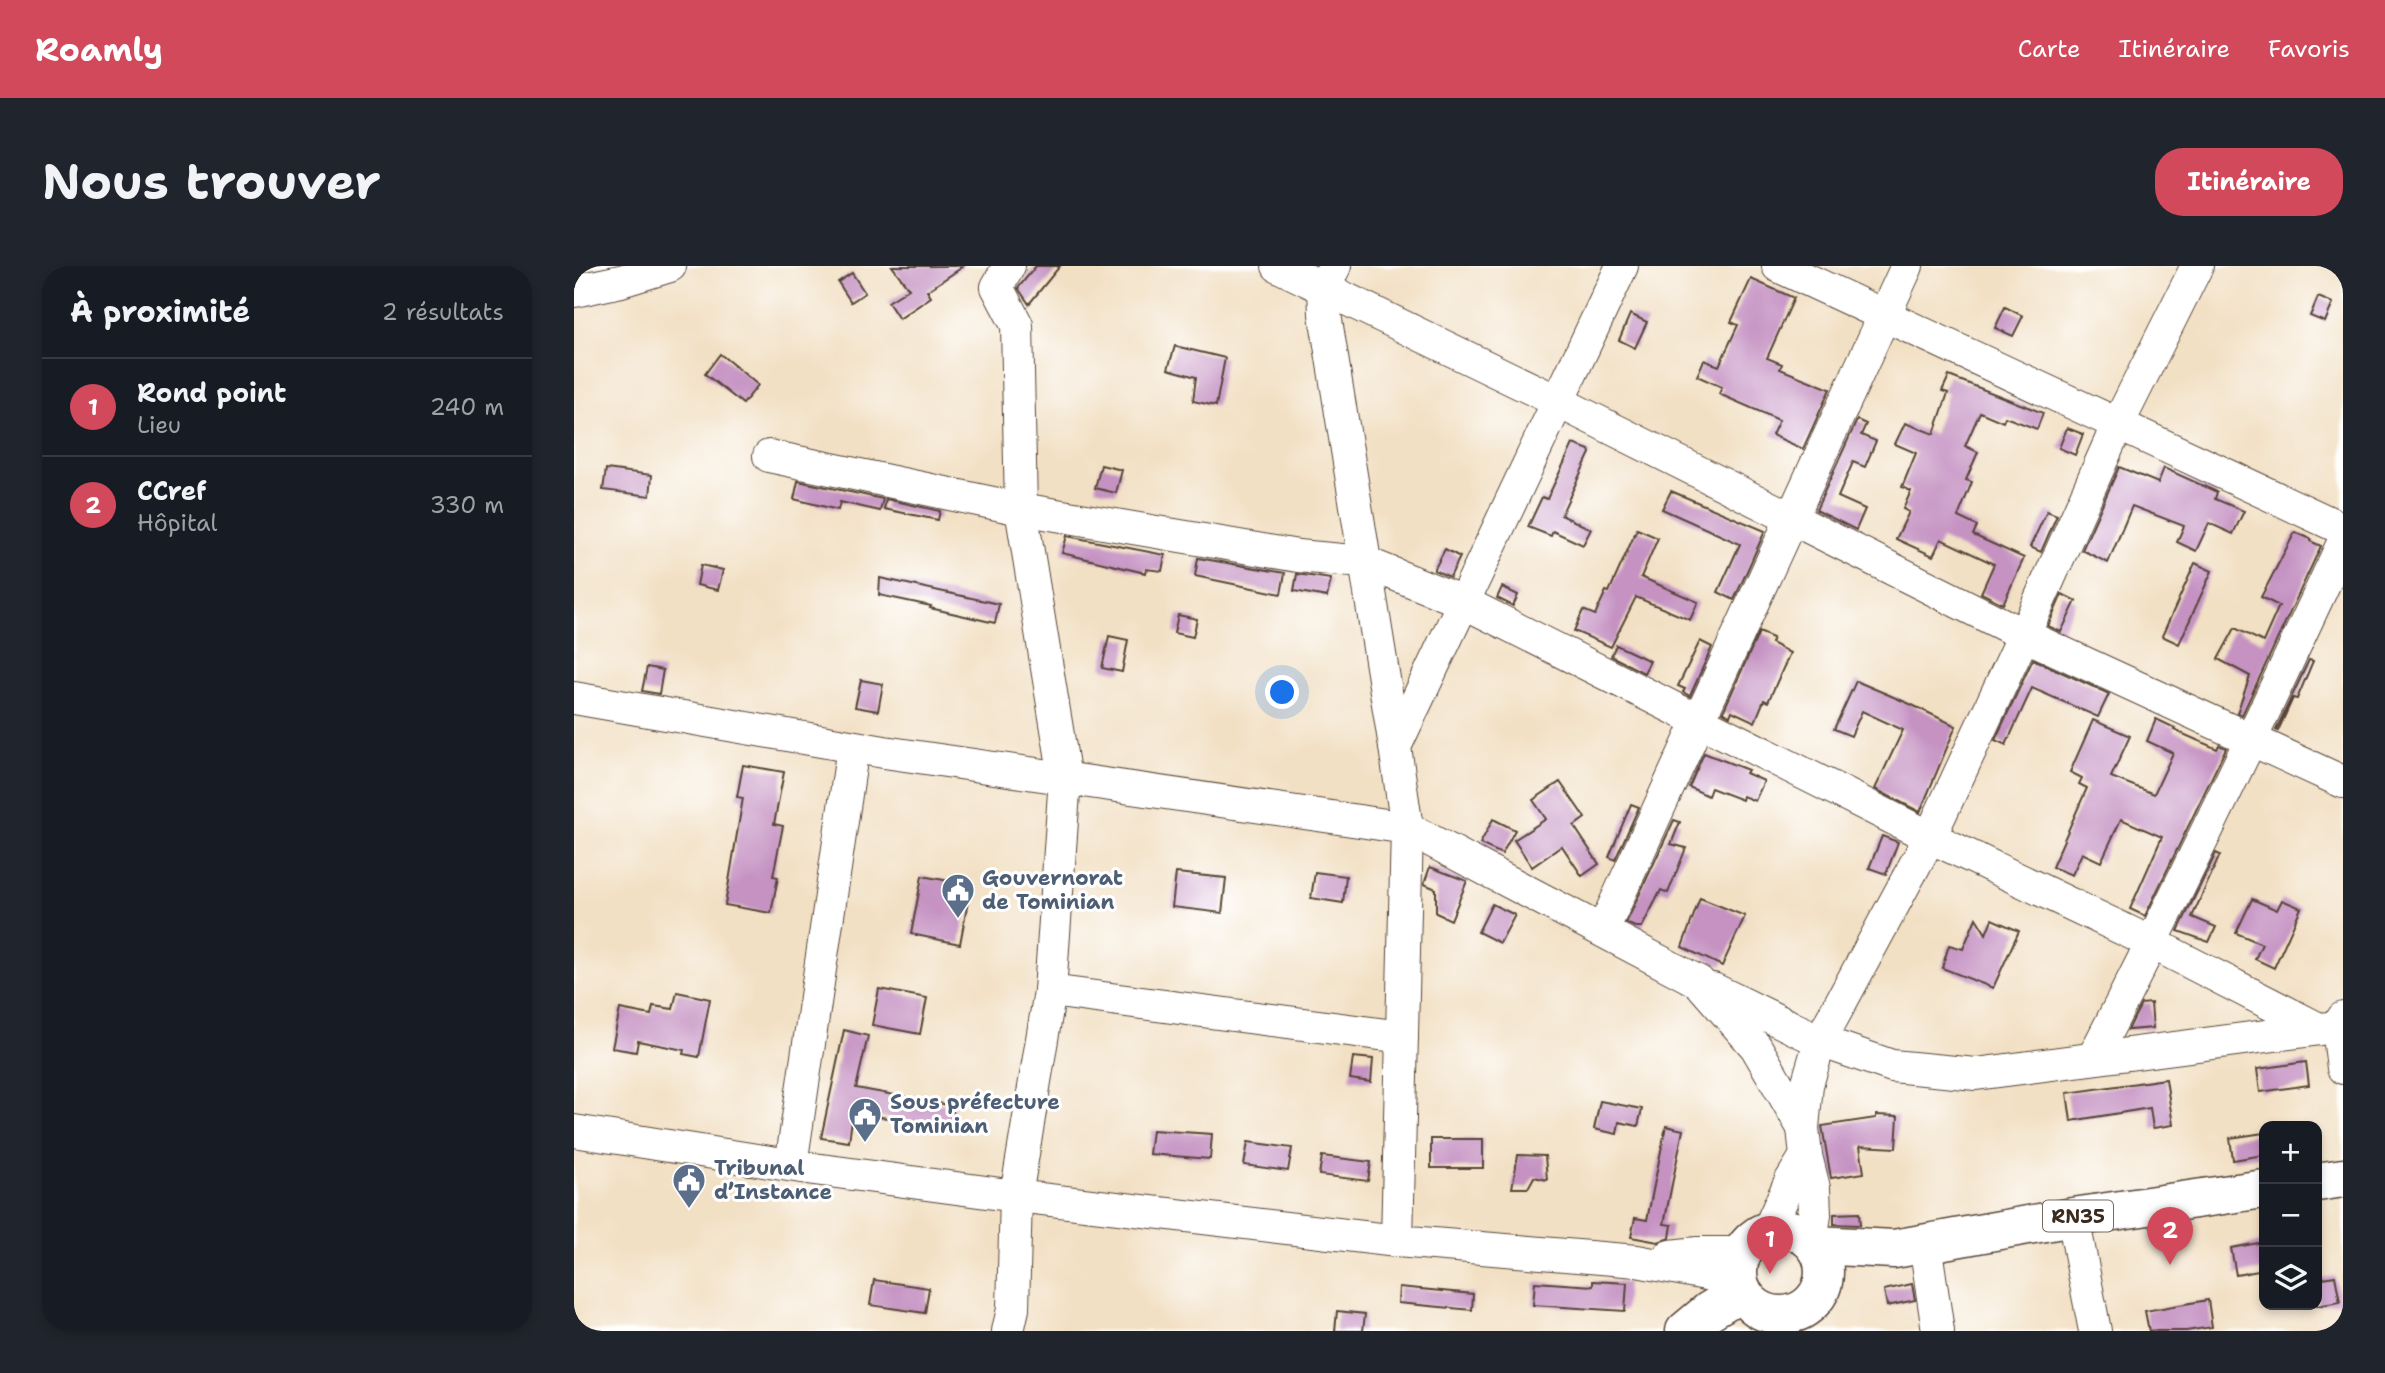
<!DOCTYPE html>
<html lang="fr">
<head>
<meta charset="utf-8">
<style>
	body { margin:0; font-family:"Shantell Sans",sans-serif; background:#20242c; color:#f1f3f6 }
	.controls { position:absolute; right:21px; bottom:21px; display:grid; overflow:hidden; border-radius:14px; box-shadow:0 4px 10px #0003 }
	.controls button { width:63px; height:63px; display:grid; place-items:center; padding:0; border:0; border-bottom:2px solid #363941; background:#171b24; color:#f1f3f6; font:35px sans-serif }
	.you { position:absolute; left:709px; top:427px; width:24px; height:24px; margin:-18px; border:5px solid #fff; border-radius:50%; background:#1a73e8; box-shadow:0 0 0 10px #1a73e833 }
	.badge { display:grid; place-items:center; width:46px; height:46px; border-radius:50%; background:#d1495b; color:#fff; font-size:23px; font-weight:700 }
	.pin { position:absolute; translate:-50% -58px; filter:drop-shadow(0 2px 4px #0008) }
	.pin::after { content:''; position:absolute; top:37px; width:24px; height:21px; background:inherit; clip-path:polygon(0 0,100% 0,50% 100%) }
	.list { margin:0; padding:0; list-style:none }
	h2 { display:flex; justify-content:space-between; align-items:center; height:91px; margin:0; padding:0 28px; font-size:30px }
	h2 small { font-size:23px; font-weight:400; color:#9ea1a6 }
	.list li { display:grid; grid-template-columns:46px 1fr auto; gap:21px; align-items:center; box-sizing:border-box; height:98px; padding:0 28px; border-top:2px solid #363941 }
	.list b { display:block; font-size:26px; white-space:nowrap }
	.list p { margin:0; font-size:23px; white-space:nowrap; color:#9ea1a6 }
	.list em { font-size:23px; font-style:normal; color:#9ea1a6 }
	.icon { flex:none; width:38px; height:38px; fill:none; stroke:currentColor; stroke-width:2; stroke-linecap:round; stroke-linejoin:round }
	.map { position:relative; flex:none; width:1769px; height:1065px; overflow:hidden; border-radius:28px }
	header { display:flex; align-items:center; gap:42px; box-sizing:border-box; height:98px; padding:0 35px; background:#d1495b; color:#fff }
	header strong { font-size:33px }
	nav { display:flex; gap:38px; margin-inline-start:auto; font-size:24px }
	.intro { display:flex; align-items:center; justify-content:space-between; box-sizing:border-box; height:168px; padding:0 42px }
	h1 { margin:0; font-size:49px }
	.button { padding:18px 32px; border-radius:28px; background:#d1495b; color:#fff; font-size:24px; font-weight:700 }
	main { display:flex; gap:42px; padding:0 42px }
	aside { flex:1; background:#171b24; border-radius:28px; box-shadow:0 4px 10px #0003 }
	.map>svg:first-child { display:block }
</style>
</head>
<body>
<header>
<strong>Roamly</strong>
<nav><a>Carte</a><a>Itinéraire</a><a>Favoris</a></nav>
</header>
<div class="intro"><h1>Nous trouver</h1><a class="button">Itinéraire</a></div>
<main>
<aside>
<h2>À proximité<small>2 résultats</small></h2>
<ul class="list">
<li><span class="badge">1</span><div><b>Rond point</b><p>Lieu</p></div><em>240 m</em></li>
<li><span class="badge">2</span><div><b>CCref</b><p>Hôpital</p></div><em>330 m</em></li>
</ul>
</aside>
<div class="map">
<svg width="1769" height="1065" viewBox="0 0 1769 1065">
	<rect width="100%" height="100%" fill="#fff"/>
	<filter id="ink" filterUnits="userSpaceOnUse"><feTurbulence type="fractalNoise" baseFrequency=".0143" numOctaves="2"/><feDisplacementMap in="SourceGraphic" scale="14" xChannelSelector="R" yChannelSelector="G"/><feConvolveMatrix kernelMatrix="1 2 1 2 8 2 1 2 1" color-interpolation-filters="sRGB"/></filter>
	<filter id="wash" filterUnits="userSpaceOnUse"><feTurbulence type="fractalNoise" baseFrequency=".00686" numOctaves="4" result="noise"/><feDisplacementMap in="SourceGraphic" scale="28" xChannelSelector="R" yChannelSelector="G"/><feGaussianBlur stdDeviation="1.57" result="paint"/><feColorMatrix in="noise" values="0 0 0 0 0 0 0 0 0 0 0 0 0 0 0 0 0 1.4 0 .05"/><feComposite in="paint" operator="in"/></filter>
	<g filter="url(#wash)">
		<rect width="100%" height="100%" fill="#f2e0c4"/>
		<g id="blocks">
			<g fill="#c592c2">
				<path d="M318,0H390L353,25L357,31L325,53L314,36L335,23Z"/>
				<path d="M462,0H486L455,38L444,22Z"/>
				<path d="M278,7L291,27L277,36L264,16Z"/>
				<path d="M1177,13L1220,32L1193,92L1208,98L1206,103L1256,123L1229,183L1198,169L1205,154L1145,128L1148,121L1123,110L1130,94L1145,100L1164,59L1157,56Z"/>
				<path d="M1744,31L1759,37L1751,56L1736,50Z"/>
				<path d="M1431,41L1449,50L1439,70L1421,62Z"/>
				<path d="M1056,48L1073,56L1061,82L1045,74Z"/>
				<path d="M601,80L651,92L642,140L619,135L622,111L594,103Z"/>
				<path d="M146,88L184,119L169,138L131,108Z"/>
				<path d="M1375,110L1469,147L1463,163L1431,151L1429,156L1406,146L1391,180L1404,186L1392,214L1398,216L1384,251L1403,260L1399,269L1450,292L1429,338L1407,327L1420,298L1367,273L1359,290L1322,273L1335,246L1329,243L1337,225L1328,221L1342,187L1321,178L1331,157L1360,168L1374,127L1368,125Z"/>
				<path d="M1283,154L1292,158L1287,169L1302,175L1291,201L1279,196L1264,231L1291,243L1282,264L1242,244Z"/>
				<path d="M1493,162L1509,168L1501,189L1485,182Z"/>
				<path d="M999,178L1015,184L1016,187L987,249L1017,263L1009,279L979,265L977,270L954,261L968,231L973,233Z"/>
				<path d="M527,199L548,204L542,227L521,222Z"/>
				<path d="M1545,201L1584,217L1590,202L1643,226L1641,233L1670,245L1659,268L1635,257L1622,285L1603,276L1610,260L1558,240L1534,297L1508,284Z"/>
				<path d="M32,203L78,209L76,230L29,224Z"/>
				<path d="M224,215L309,233L306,245L266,236L264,244L220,233Z"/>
				<path d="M1097,225L1191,265L1160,334L1144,326L1166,278L1088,243Z"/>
				<path d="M312,233L366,245L364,254L310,243Z"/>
				<path d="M1473,245L1483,249L1467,286L1456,281Z"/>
				<path d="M1063,263L1084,272L1067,311L1124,336L1116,354L1062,331L1037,381L1000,365L1009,344L1021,349L1032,325L1035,326Z"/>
				<path d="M1721,266L1737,273L1736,275L1747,280L1668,449L1663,447L1676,410L1644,393L1661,362L1689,376L1705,340L1687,331Z"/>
				<path d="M493,270L591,289L588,305L572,303L571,307L488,287Z"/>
				<path d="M871,283L886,291L876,311L860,304Z"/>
				<path d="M624,292L711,307L707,328L621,310Z"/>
				<path d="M1621,297L1638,305L1605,378L1588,370Z"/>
				<path d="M127,299L149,304L144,324L123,319Z"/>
				<path d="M723,308L757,313L753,331L720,325Z"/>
				<path d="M306,312L425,338L421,357L356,342L357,340L305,329Z"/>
				<path d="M928,321L944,329L939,340L923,332Z"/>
				<path d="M1488,328L1502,335L1487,366L1474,360Z"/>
				<path d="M604,349L623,353L619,371L600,367Z"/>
				<path d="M1185,366L1199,372L1197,377L1216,387L1194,436L1190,434L1181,456L1158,445L1156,450L1149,446Z"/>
				<path d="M535,370L554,374L548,406L528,402Z"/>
				<path d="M1126,375L1138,381L1116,430L1109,426L1111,423L1104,420Z"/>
				<path d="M1042,379L1076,395L1070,407L1037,390Z"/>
				<path d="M1459,393L1535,428L1524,451L1458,422L1432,479L1421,474Z"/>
				<path d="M1735,394L1739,395L1723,433L1719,432L1704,465L1702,464Z"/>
				<path d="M73,401L89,404L85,428L68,425Z"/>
				<path d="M287,414L309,418L304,445L281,441Z"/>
				<path d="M1282,415L1336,438L1382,460L1346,546L1301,523L1329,464L1288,445L1277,470L1260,463Z"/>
				<path d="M1582,453L1601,462L1600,464L1643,483L1645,479L1652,482L1571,650L1556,643L1588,571L1547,553L1527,596L1508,587L1498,609L1478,601L1513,522L1505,518L1508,512L1496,506L1519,454L1556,470L1537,511L1580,528L1599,487L1573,475Z"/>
				<path d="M1130,487L1174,504L1172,507L1190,515L1181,535L1169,530L1168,534L1137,522L1134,530L1115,521Z"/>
				<path d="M169,499L210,506L200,558L209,560L199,610L204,611L197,647L151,639L169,532L163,531Z"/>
				<path d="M986,516L1011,552L1000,560L1025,598L1008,610L988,580L958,601L940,574L972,553L959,534Z"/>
				<path d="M1057,538L1065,541L1041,594L1035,591Z"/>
				<path d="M919,553L941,564L928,588L906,578Z"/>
				<path d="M1100,554L1106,556L1097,578L1112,582L1094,627L1087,624L1068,661H1061L1052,657Z"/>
				<path d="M1308,570L1324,576L1312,608L1295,602Z"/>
				<path d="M1642,587L1646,589L1618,651L1642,661L1635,676L1604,665Z"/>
				<path d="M856,601L893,615L877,654L862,647V623L850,618Z"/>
				<path d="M741,606L772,610L769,637L737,632Z"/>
				<path d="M602,607L652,612L648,647L598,641Z"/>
				<path d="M348,610L397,619L386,678L337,668Z"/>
				<path d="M1126,632L1171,650L1148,700L1108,681Z"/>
				<path d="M1678,633L1703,644L1708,634L1727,642L1700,702L1681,693L1688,678L1662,667Z"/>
				<path d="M918,638L941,649L926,677L904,666Z"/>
				<path d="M1402,652L1412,668L1418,653L1445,665L1419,722L1368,702L1375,679L1389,683Z"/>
				<path d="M305,723L353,732L346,768L298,759Z"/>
				<path d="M103,726L136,733L125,791L109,788L110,784L64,775L62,786L38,782L46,743L77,749L79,740L99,743Z"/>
				<path d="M1577,737L1579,762L1554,764L1567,738Z"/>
				<path d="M270,764L294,770L282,822L380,840L375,863L279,846L275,876L247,872Z"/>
				<path d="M779,791L799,793L797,816L776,813Z"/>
				<path d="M1732,796L1735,819L1686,826L1683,803Z"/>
				<path d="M1592,813L1599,859L1579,862L1576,842L1497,855L1493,827Z"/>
				<path d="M1026,835L1068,843L1064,860L1045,856L1043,868L1020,863Z"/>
				<path d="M1302,849L1324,850L1322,882L1286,880L1290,907L1257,912L1248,860L1302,852Z"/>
				<path d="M1092,860L1109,864L1090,958L1098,959L1096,972L1084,976L1057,971L1061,952L1073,954Z"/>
				<path d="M578,864L638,868L636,893L575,888Z"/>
				<path d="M1690,867V889L1659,894L1656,872Z"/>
				<rect x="857" y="873" width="52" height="29"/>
				<path d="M674,876L718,882L714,905L670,899Z"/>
				<path d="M944,889L971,890L973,914L960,911L954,922H938Z"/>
				<path d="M748,890L797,896L794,915L745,909Z"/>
				<path d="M1285,947L1286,959L1260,958V948Z"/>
				<path d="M1690,976V1004L1662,1009L1657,982Z"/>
				<path d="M1761,1010L1766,1036L1743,1040V1013Z"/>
				<path d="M300,1014L355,1022L351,1047L296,1039Z"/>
				<path d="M1019,1015L1053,1017L1051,1045L959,1039L961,1016L1019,1020Z"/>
				<path d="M1338,1018L1341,1034L1313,1040L1310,1024Z"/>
				<path d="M825,1021L899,1028L898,1044L824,1037Z"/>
				<path d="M1634,1034L1638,1061L1612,1065H1575L1571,1045Z"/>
				<path d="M763,1045L791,1048L789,1065H761Z"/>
			</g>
		</g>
	</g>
	<g filter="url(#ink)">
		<use href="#blocks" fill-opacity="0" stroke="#564537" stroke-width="2"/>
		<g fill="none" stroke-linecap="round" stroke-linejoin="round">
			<defs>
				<g id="minor">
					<path d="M704,0L985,136L1450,369L1769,516"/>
					<path d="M761,0L750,22L751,48L821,481"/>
					<path d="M1204,0L1769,263"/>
					<path d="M0,25L47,15L96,0"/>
					<path d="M195,190L447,243L724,290L790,296L889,336L1356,571L1578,677L1743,762"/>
					<path d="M0,432L310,486L833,562L1125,716L1182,781L1229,862"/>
					<path d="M1029,664L1333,0"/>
					<path d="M1139,723L1246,775L1318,800L1402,808L1769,760"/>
					<path d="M476,725L828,771"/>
					<path d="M1769,752L1764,761L1769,802"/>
					<path d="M1519,792C1607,622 1689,450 1769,277"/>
					<path d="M0,865L240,903L442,930L823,975L1063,995L1164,1014"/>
					<path d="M217,899L279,481"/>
					<path d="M1499,951L1521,1065"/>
					<path d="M1194,965L1216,916L1232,890"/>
					<path d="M823,975L833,562L821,481L1048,0"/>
					<path d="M1237,975L1241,949L1240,922L1232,890L1229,862L1233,819L1246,775L1356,571L1450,369L1544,158L1623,0"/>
					<path d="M1351,977L1364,1065"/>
					<path d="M1096,990L1124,987H1168"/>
					<path d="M434,1065L439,1043L442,930L476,725L491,512L447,243L443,59L423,21L435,0"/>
				</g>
				<g id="major">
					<path d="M1743,916L1769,912"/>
					<circle cx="1207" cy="1006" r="43"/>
					<path d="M1241,979L1320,983L1499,951L1690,923"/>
					<path d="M1111,1065L1135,1045L1168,1025"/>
				</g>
			</defs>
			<use href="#minor" stroke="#564537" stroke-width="34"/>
			<use href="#major" stroke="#564537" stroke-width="41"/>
			<use href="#minor" stroke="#fff" stroke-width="32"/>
			<use href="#major" stroke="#fff" stroke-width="38"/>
		</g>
	</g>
	<defs>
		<symbol id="civic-pin" viewBox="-11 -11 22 30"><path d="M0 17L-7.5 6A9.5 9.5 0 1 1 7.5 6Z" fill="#5c6f8a" stroke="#fff"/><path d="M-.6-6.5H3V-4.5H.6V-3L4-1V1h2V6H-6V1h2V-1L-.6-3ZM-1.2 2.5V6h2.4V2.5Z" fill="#fff"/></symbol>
	</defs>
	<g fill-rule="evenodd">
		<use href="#civic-pin" x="365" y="605" width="38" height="52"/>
		<use href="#civic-pin" x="272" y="829" width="38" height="52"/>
		<use href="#civic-pin" x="96" y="895" width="38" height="52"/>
	</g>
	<g text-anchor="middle" stroke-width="6" stroke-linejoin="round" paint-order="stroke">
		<rect fill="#fff" stroke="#766a62" stroke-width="2" x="1469" y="934.5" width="70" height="31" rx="5"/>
		<g font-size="19" font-weight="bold" fill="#3b2a1e">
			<text x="1504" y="957">RN35</text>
		</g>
		<g font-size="21" font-weight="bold" fill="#4e5e75" stroke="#fff" text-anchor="start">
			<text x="408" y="619">Gouvernorat<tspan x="408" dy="24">de Tominian</tspan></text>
			<text x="316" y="843">Sous préfecture<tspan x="316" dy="24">Tominian</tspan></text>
			<text x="140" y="909">Tribunal<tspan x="140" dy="24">d’Instance</tspan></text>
		</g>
	</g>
</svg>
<div class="controls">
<button>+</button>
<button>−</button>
<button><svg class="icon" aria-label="layers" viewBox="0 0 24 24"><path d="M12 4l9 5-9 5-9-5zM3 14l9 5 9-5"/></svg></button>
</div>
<div class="you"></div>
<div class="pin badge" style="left:1196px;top:1008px">1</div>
<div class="pin badge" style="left:1596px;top:999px">2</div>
</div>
</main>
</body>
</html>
